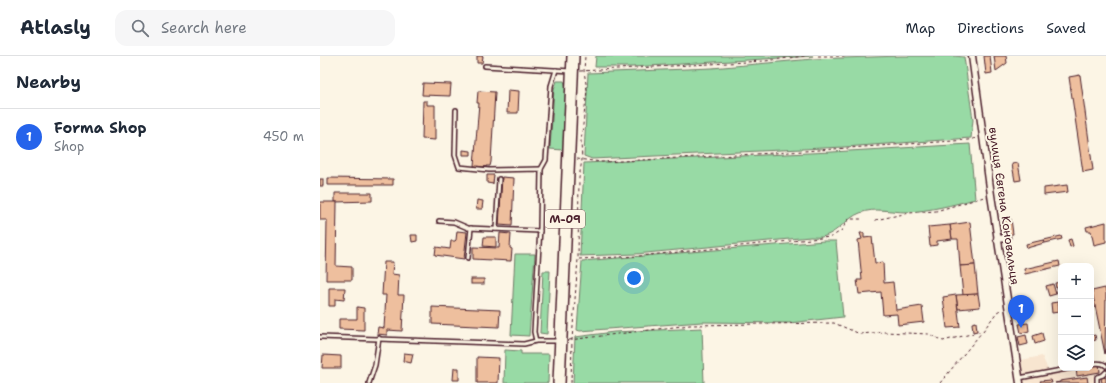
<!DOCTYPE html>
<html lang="en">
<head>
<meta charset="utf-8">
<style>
	body { margin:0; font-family:"Shantell Sans",sans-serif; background:#f6f6f7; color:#1f2937 }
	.controls { position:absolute; right:12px; bottom:12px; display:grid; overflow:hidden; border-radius:8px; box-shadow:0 4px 16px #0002 }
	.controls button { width:36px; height:36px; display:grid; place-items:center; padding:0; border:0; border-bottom:1px solid #e0e1e3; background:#fff; color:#1f2937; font:20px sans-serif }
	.you { position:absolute; left:314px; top:222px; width:14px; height:14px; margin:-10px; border:3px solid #fff; border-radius:50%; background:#1a73e8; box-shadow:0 0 0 6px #1a73e833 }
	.badge { display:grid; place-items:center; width:26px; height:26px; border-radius:50%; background:#2563eb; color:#fff; font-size:13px; font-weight:700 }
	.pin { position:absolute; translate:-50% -33px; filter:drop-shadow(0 1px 2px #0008) }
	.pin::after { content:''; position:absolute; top:21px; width:14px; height:12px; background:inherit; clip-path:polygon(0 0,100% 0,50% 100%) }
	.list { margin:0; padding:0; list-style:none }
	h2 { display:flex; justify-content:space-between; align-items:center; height:52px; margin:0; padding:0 16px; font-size:17px }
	h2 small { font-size:13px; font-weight:400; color:#747a83 }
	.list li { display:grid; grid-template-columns:26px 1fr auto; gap:12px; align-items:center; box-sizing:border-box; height:56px; padding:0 16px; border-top:1px solid #e0e1e3 }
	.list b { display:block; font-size:15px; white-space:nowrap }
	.list p { margin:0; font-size:13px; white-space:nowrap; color:#747a83 }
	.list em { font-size:13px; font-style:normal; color:#747a83 }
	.icon { flex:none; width:22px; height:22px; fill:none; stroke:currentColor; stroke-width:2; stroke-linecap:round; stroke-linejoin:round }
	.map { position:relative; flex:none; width:786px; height:327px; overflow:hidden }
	header { display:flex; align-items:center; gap:24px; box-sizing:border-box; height:56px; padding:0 20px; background:#fff; border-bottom:1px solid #e0e1e3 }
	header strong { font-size:19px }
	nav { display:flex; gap:22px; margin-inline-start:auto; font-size:14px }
	.search { width:280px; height:36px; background:#f6f6f7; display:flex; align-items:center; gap:10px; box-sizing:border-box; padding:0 14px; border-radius:12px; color:#747a83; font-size:15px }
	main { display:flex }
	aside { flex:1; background:#fff }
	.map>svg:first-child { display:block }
</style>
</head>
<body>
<header>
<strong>Atlasly</strong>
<div class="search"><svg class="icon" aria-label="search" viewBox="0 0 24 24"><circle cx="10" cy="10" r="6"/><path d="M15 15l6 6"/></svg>Search here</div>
<nav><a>Map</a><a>Directions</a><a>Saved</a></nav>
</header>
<main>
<aside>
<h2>Nearby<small></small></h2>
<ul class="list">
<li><span class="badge">1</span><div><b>Forma Shop</b><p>Shop</p></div><em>450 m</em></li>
</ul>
</aside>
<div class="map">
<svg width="786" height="327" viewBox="0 0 786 327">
	<rect width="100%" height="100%" fill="#fcf5e5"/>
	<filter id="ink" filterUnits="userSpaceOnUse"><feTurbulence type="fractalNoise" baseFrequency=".025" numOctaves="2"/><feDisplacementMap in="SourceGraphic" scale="8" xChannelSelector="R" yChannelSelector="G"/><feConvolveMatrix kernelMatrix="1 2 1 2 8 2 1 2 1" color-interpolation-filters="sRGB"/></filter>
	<g filter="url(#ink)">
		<path fill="#f8e5d0" d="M722,300L728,314L741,312H771V306L780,305L786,308V327H700L696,305Z"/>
		<g fill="#98daa5" stroke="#717c68">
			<path d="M276,0H493L312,11H275Z"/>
			<path d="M581,0H634L644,1L653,64L651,82L524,91L272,103L264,100L268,17L392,12L493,3Z"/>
			<path d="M237,25H244L246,32L243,94L230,93L234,33Z"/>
			<path d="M650,88L655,143C632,149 610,155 586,156C571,156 555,151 540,157C527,162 519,175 505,180C501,182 495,181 490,181L316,198L260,200L264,107L512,96Z"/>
			<path d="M504,185H516L523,261L469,267L382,266L260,275L257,274L262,205Z"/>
			<path d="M195,198H215L209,280L191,279Z"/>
			<path d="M223,215H230L227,278L220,277Z"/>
			<path d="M382,272L384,327H253L255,281L294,276Z"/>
			<path d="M185,294L201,295V298H229L228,327H184Z"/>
		</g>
		<g fill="#eebf9e" stroke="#4a1f2b">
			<path d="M157,0H163L162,7H157Z"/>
			<path d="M664,0H670L672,17L666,18Z"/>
			<path d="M674,0H686L687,7L676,15Z"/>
			<path d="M760,19L773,114L763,116L749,21Z"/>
			<path d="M103,27L131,28L130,40L102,39Z"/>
			<path d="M188,34L199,35L198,57H187Z"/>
			<path d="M158,35L175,36L171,106L170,110H166V111L154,110L159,47H157Z"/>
			<path d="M103,45H107V49H115V84L102,83Z"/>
			<path d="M143,94L151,95V99H143Z"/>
			<path d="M698,107L701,124L695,125L692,108Z"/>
			<path d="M167,119H174L173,128L167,127Z"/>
			<path d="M182,121L194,122L192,170L179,169Z"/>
			<path d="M8,122L73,123V129H8Z"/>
			<rect x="0" y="123" width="3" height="7"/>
			<path d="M747,129L748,136L724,139V132Z"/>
			<path d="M15,137H52V145L15,146Z"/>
			<path d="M157,144L163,145L162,153H156Z"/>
			<path d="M0,146H17L16,210L32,211V224H6L7,164H0Z"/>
			<path d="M691,163L693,178L686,179L684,164Z"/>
			<path d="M650,166L655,209L640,210L638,183H632L630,169Z"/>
			<path d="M786,166V186L774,189L771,175H767L766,171Z"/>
			<path d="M630,169L632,183L617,185V189L610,190L608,171Z"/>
			<path d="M137,175L147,176L144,203L115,199L116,191L130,193L131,185H135L136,184Z"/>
			<path d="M180,177L191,178L190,192L192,193L191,205L153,203V191L179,192Z"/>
			<path d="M540,177H544V182L552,181L555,207L563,206L564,227L573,226L576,254L602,250L604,266L578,269L577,258L563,259L561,236L539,238L537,224H542L538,184L542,183Z"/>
			<path d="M91,179H97V185L92,186Z"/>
			<path d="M741,180L742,183L725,187L724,184Z"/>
			<path d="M164,181H176V191L163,190Z"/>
			<path d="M751,183L753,190L750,191L748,184Z"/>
			<path d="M723,184L724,187L707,192L706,188Z"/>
			<path d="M739,205L740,210L705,218L704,213Z"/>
			<path d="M64,206H73L72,218L79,219L78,239H84L82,275L67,274V279L57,278L58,271L64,272L66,239H62Z"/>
			<path d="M655,209L658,238L643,239L640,210Z"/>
			<rect x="151" y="223" width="13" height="5"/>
			<path d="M741,226V231L736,232L735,227Z"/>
			<path d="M733,228L736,238L729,240L726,230Z"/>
			<path d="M9,232H25L24,244L15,243V250H9Z"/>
			<path d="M785,232L786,237L785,298L772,235Z"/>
			<path d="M658,238L660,251L638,253L636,239Z"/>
			<path d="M636,239L640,271L627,272L623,241Z"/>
			<path d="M738,246L739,256L732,257L731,247Z"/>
			<path d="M37,251L44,252V274L19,273V263H37Z"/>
			<path d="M112,251L180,254L179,271L112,268Z"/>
			<path d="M656,266L657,275L653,276L652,267Z"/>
			<path d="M708,267L709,275L701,277L699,268Z"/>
			<path d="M722,277L724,285L715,288L713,280Z"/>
			<path d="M706,279L708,288L700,290L698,281Z"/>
			<path d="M775,279L776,284L771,285V280Z"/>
			<path d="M84,297L93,298L91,307L83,305Z"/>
			<path d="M3,299L21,300V312H2Z"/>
			<path d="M157,301L179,302L178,327H157Z"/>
			<path d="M779,308L780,316L757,320L756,313L771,312V310Z"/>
			<path d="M134,312H139V324H133Z"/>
			<path d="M767,321L768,327H735L740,326V325Z"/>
			<path d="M786,321V327H782L781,322Z"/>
			<path d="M731,324L732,327H721L720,325Z"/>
		</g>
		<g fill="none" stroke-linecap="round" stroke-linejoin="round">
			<defs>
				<g id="lane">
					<path d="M165,10L251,15"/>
					<path d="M136,54L135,99L139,111L169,114L221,113L220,172L214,276L216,285"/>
					<path d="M221,113L226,104L231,30L236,14"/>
					<path d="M119,165L134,166L148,172L220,175"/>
					<path d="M176,173L179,123"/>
					<path d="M148,202L151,172"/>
					<path d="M0,281L204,288L216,285H239"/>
					<path d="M771,308C776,307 782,306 786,310"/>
					<path d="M699,322L752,312"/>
					<path d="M49,327L55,309L59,282"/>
					<path d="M777,327V321L783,319L786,316"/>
				</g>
				<g id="street">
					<path d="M652,0L671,139L700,327"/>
					<path d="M677,183L687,182"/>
				</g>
				<path id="highway" d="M239,327L253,0"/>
			</defs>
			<use href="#lane" stroke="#4a1f2b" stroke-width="6"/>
			<use href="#street" stroke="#4a1f2b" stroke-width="9"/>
			<use href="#highway" stroke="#4a1f2b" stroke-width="14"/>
			<g stroke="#4a1f2b" stroke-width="1" stroke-dasharray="3 3" stroke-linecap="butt">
				<path d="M498,0H525"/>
				<path d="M260,15L445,5L485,0"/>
				<path d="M257,103L282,106L454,97L648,84L657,82"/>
				<path d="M555,164L589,157L616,155L664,141"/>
				<path d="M259,203L319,200L511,181L521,175L529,163H543"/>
				<path d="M249,284L370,269L514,267L540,278L564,276L609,278L623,285L663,275L677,256L682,253"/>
				<path d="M251,327L252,284L258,203L259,122L262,104L261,86L267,34L264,15L265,0"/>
				<path d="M620,327L662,276"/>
			</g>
			<use href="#lane" stroke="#fcf5e5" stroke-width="3"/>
			<use href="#street" stroke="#fcf5e5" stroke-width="6"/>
			<use href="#highway" stroke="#fcf5e5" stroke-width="11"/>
		</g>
	</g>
	<g text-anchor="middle" stroke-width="4" stroke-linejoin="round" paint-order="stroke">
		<rect fill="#fcf5e5" stroke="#7f5f63" stroke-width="1" x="225" y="154" width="40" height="18" rx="3"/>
		<g font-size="11" font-weight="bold" fill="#4a1f2b">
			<text x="245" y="167">М-09</text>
		</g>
		<g font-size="12" fill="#4a1f2b" stroke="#fcf5e5">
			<text transform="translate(684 150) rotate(82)" y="4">вулиця Євгена Коновальця</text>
		</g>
	</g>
</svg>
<div class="controls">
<button>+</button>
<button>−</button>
<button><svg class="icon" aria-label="layers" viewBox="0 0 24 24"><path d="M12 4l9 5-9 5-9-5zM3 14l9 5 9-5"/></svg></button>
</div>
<div class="you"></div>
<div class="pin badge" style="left:701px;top:272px">1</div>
</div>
</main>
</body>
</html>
